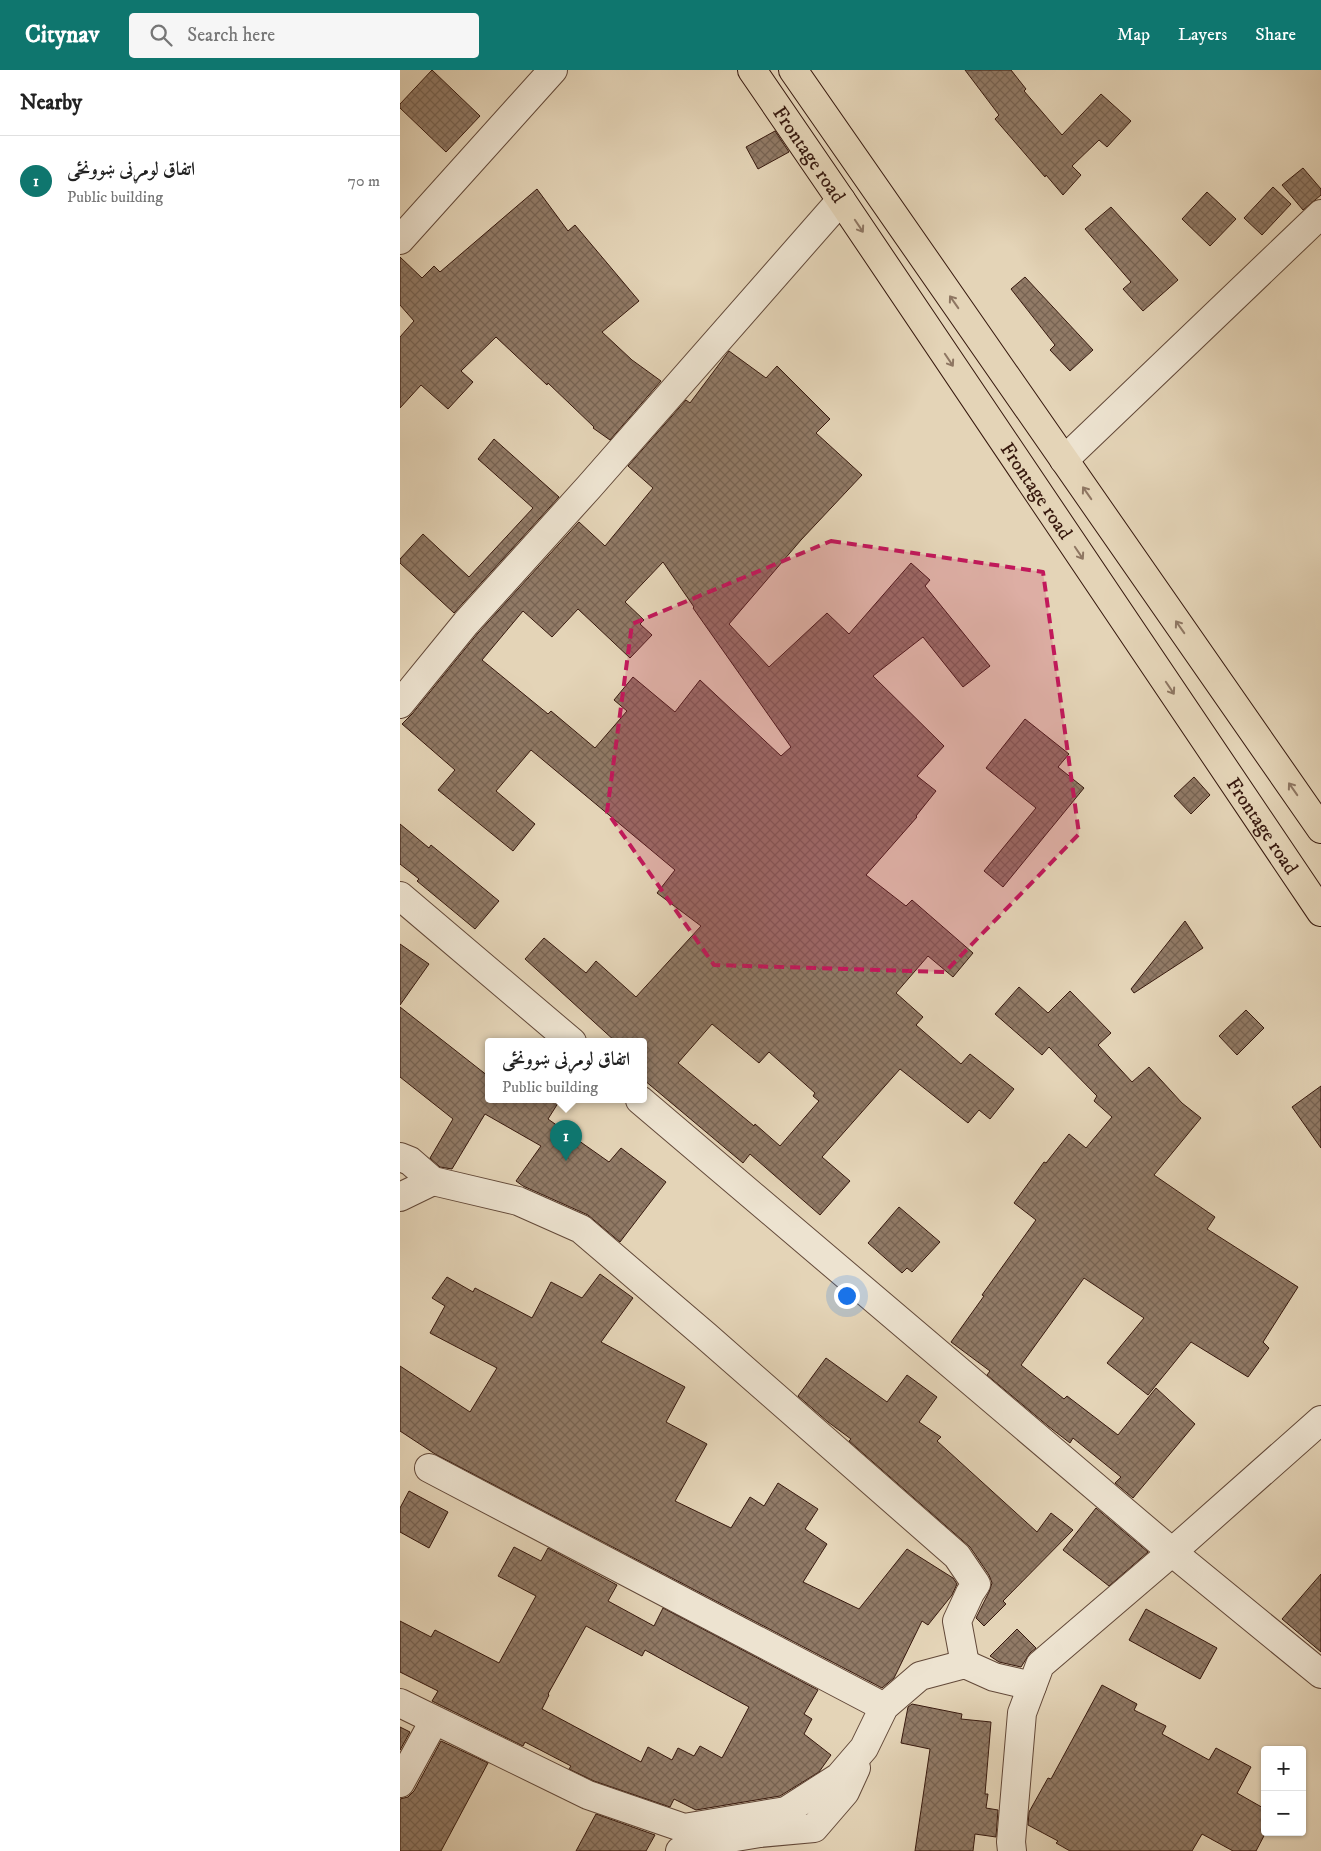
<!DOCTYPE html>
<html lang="en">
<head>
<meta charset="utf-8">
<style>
	body { margin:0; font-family:"IM FELL DW Pica",Amiri,serif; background:#f6f6f6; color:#222 }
	.controls { position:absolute; right:15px; bottom:15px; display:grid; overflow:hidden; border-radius:5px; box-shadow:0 1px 4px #0004 }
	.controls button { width:45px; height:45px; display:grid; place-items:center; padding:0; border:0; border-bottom:1px solid #e0e0e0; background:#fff; color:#222; font:25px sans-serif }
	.you { position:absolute; left:446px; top:1225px; width:18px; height:18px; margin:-12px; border:4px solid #fff; border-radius:50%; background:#1a73e8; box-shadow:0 0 0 8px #1a73e833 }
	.badge { display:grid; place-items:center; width:32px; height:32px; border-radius:50%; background:#0f766e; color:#fff; font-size:16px; font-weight:700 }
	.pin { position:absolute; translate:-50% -41px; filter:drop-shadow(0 1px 2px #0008) }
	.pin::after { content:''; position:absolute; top:26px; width:18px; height:15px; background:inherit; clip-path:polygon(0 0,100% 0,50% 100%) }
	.popup { position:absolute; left:85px; top:968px; width:162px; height:65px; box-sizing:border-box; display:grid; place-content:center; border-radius:5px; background:#fff; filter:drop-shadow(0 1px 4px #0005); font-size:16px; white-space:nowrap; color:#767676 }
	.popup b { font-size:19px; color:#222 }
	.popup::after { content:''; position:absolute; left:50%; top:100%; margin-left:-10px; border:10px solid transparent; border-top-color:#fff }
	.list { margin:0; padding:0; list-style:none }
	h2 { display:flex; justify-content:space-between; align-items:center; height:65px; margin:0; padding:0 20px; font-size:21px }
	h2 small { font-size:16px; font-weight:400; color:#767676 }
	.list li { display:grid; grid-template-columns:32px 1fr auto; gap:15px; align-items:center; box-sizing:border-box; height:90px; padding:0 20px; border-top:1px solid #e0e0e0 }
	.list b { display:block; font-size:19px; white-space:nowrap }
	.list p { margin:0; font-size:16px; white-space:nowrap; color:#767676 }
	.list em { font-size:16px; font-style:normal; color:#767676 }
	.icon { flex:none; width:28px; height:28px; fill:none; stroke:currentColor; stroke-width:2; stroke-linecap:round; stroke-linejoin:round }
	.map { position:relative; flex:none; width:921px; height:1781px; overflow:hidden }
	header { display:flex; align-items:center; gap:30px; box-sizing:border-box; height:70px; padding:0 25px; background:#0f766e; color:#fff }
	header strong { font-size:24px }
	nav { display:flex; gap:28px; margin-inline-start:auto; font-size:18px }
	.search { width:350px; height:45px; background:#f6f6f6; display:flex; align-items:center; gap:12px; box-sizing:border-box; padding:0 18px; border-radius:5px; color:#767676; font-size:19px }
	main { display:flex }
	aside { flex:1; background:#fff }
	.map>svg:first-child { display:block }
</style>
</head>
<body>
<header>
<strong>Citynav</strong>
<div class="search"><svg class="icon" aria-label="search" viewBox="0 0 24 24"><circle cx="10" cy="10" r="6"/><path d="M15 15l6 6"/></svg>Search here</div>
<nav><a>Map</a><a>Layers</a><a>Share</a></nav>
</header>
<main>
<aside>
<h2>Nearby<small></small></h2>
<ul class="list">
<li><span class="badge">1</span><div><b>اتفاق لومړنی ښوونځی</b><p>Public building</p></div><em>70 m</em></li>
</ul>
</aside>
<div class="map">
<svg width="921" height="1781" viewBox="0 0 921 1781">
	<defs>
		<pattern id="building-cross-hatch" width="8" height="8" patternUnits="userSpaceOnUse" patternTransform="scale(1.25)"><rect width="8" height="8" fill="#917a66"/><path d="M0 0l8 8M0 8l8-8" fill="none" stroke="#776352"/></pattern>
	</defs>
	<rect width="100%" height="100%" fill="#e4d4b7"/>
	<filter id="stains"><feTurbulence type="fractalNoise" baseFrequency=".004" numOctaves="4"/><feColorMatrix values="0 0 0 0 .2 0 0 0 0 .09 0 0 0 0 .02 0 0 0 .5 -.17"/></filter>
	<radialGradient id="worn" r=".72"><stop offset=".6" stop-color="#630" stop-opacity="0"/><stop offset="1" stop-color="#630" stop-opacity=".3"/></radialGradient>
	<g fill="url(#building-cross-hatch)" stroke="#37190e" fill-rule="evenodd">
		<path d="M32,0L80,46L46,82L0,38V34Z"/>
		<path d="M565,0H611L626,19L624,21L662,65L701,24L731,51L707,77L699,70L672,96L681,105L663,125L646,105L645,107L595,49L599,45Z"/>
		<path d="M375,61L389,82L358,99L346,77Z"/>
		<path d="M903,98L921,119V125L903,140L882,115Z"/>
		<path d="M873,117L891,134L862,165L844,148Z"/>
		<path d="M137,119L168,161L175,155L239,231L202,262L232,290L261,311L210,370L193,358L194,357L148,313L147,315L96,267L61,301L73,312L48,339L21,315L0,338V267L14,251L0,235V187L22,208L34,196L40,202Z"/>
		<path d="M807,122L836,149L810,176L782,149Z"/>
		<path d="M711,137L778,210L743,241L723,219L731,212L685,159Z"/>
		<path d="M625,207L693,280L670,301L650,280L655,275L611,219Z"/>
		<path d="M329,281L366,308L377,296L430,349L416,363L462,405L401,470L329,554L369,597L427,543L449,564L511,493L530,510L525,516L590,596L563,617L523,567L473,606L544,676L517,706L536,721L516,746L517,747L466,805L506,836L512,830L573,883L553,907L528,886L496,923L523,947L516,955L561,994L570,984L614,1019L590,1049L579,1040L568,1053L500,999L422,1087L450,1111L420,1145L350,1084L343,1093L244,1010V972H216L125,889L144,868L186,903L196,891L236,927L301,856L257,823L275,800L131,680L96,721L135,754L113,781L38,720L55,700L2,654L12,644L78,563L179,452L205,476L253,418L228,396L286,330L290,333ZM263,492L294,537L293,538L391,677L381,686L300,610L275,642L233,607L214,630L227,641L195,678L151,641L148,644L82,590L123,541L152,567L178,539L230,588L252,565L240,554L244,550L225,532ZM312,954L359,993L369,982L415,1023L413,1026L419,1031L380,1076L355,1054L354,1056L278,993Z"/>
		<path d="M94,369L159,427L54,543L0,493V489L23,464L69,507L133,438L78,389Z"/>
		<path d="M625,649L669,684L658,697L684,718L603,817L584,801L636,738L586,698Z"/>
		<path d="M794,707L810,725L791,744L774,726Z"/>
		<path d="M0,754L29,778L31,775L99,831L75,859L17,811L19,809L0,794Z"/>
		<path d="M785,851L803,878L734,923L731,919Z"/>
		<path d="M0,874L29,894L0,935Z"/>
		<path d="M619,917L648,943L670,921L711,963L698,975L732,1012L749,997L782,1033L801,1048L754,1105L815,1147L807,1159L898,1217L863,1272L869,1278L848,1307L791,1272L748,1325L707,1293L744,1248L684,1208L621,1295L664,1329L667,1326L718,1365L756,1318L795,1354L733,1428L715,1413L721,1407L673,1368L670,1373L648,1356L587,1305L590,1301L551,1272L584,1226L582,1225L636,1150L614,1133L644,1092L646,1093L669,1064L686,1078L712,1047L694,1031L697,1026L649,977L642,985L595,944Z"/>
		<path d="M0,937L88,1006V1030H160L148,1049L209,1092L221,1078L266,1112L220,1172L188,1145L123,1116L116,1111L141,1076L85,1044L52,1099L40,1097L30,1088L53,1049L0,1007Z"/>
		<path d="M846,940L864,958L837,985L819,966Z"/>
		<path d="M921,1016V1078L892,1037Z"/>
		<path d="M499,1137L540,1172L512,1202L507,1198L502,1203L468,1173Z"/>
		<path d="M200,1204L233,1228L201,1272L285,1317L266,1352L307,1374L275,1431L331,1458L350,1427L364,1436L378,1413L418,1439L405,1459L427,1474L403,1512L459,1539L507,1479L553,1508L557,1514L552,1525L528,1555L522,1551L494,1608L482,1618L35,1384L0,1361V1296L70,1342L97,1298L30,1263L45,1236L32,1228L47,1207L73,1222L75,1218L132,1248L151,1212L182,1228Z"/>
		<path d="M426,1288L487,1332L507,1305L537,1327L519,1352L541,1367L537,1371L637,1462L651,1443L673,1460L603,1531L606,1534L584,1556L576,1548L589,1522L592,1513L589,1505L570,1477L449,1371L451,1369L428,1352L398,1326Z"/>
		<path d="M9,1421L48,1442L29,1478L0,1462V1438Z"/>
		<path d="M696,1438L748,1482L709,1516L663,1480Z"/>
		<path d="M114,1477L141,1491L148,1478L217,1515L208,1531L254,1556L263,1538L418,1620L404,1644L412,1649L404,1664L431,1685L419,1702L380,1726L296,1740L274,1729L270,1737L194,1711L169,1699L171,1696L125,1672L123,1676L32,1631L38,1621L0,1602V1551L31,1567L35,1560L99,1593L136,1526L98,1506ZM186,1556L242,1586L245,1580L349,1637L322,1688L300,1676L294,1686L278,1678L272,1690L248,1677L241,1692L142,1639L149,1625L148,1624Z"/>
		<path d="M921,1504V1582L882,1549Z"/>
		<path d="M746,1539L817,1578L800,1609L729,1570Z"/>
		<path d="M617,1559L636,1578L630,1583L621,1597L599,1592L590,1586Z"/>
		<path d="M702,1615L737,1634L734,1640L766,1656L762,1664L809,1690L816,1678L851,1697L837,1723L865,1739V1762H866L856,1781H833L802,1764L792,1781H670L656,1773L658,1771L628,1755L629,1742L648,1708L651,1709Z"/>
		<path d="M512,1634L562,1644L561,1649L591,1652L585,1724H588L586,1738L598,1740L596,1767L575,1764L573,1781H515L530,1679L501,1673L508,1637Z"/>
		<path d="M0,1657L10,1662L0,1680Z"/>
		<path d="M41,1671L88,1693L41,1781H0V1729L8,1727L14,1721Z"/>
		<path d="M196,1744L255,1765L246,1781H176Z"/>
	</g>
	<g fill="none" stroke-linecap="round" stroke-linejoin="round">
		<defs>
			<g id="minor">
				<path d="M0,170L153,0"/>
				<path d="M664,390L921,144"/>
				<path d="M0,634L66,553L189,417L441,130"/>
				<path d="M0,826L172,972"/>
				<path d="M240,1030L772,1482L921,1604"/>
				<path d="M0,1087L10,1091L33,1111L118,1131L181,1159L306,1266L557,1486L576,1514L570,1523L557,1551L565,1594"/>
				<path d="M0,1127L33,1111"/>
				<path d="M29,1398L484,1637"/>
				<path d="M0,1633L188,1725L284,1758L386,1741L439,1707L464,1678L484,1637L520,1606L565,1594L594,1607L632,1616"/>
				<path d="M0,1713L34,1651"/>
				<path d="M280,1781L293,1774L360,1763L414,1758L445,1722L456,1698"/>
				<path d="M612,1781L611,1772L622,1643L640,1595L772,1482L921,1350"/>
			</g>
			<g id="major">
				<path id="s1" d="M352,0L441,130L921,842"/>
				<path d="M393,0L921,759"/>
			</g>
		</defs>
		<use href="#minor" stroke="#624838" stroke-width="30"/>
		<use href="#major" stroke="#37190e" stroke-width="30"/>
		<use href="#minor" stroke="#ede3d0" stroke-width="28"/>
		<use href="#major" stroke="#e4d4b7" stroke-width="28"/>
	</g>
	<defs><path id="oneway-shaft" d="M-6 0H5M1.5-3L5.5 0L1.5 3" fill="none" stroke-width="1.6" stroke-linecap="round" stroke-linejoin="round" transform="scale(1.25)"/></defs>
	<g stroke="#8e7662">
		<use href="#oneway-shaft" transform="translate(459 156) rotate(56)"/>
		<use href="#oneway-shaft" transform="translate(554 232) rotate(-125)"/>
		<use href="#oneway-shaft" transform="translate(549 290) rotate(56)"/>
		<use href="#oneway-shaft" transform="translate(687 423) rotate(-125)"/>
		<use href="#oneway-shaft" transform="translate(679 483) rotate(56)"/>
		<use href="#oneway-shaft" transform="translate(780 557) rotate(-125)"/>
		<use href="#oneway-shaft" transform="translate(770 618) rotate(56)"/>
		<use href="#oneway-shaft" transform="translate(893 719) rotate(-125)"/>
	</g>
	<path fill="#c2185b" fill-opacity="0.2" stroke="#c2185b" stroke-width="4" stroke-dasharray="10 6" stroke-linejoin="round" d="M431,471L643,502L679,764L545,902L314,895L207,742L232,554Z"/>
	<g text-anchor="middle" stroke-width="4.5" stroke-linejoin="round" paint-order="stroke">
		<g font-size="20" fill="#37190e" stroke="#ede3d0">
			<text dy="7" stroke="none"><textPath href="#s1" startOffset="102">Frontage road</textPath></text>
			<text dy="7" stroke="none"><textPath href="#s1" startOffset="508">Frontage road</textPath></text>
			<text dy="7" stroke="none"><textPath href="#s1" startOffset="912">Frontage road</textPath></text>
		</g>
	</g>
	<rect width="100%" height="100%" filter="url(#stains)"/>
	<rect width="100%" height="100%" fill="url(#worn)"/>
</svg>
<div class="controls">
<button>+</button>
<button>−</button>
</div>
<div class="you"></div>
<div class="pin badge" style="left:166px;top:1091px">1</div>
<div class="popup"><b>اتفاق لومړنی ښوونځی</b>Public building</div>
</div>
</main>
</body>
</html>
